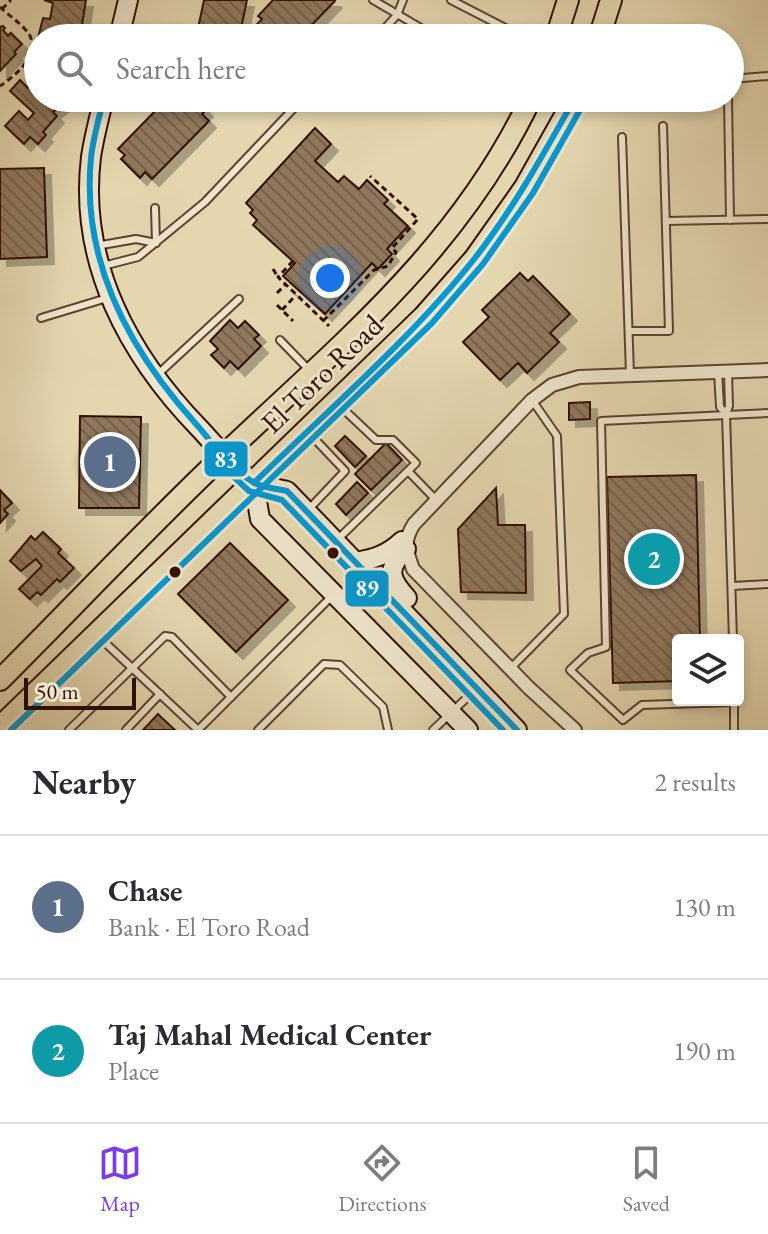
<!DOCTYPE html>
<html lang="en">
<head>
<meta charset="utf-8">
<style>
	body { margin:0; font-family:"EB Garamond",serif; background:#f7f7f7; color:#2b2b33 }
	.controls { position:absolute; right:24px; bottom:24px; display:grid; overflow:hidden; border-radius:8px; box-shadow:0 4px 12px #0003 }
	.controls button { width:72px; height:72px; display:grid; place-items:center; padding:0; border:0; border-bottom:2px solid #e1e1e2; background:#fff; color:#2b2b33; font:40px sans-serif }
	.scale { position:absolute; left:24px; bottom:20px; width:112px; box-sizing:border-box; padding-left:8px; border:4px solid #321104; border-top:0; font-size:22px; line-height:28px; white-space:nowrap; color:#321104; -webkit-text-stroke:6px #ede5cc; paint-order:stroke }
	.you { position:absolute; left:330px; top:278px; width:28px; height:28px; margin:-20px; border:6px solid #fff; border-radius:50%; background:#1a73e8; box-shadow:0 0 0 12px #1a73e833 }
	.badge { display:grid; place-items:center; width:52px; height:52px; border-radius:50%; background:#7c3aed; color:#fff; font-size:26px; font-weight:700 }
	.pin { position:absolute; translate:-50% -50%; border:4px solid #fff; box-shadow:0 2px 8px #0006 }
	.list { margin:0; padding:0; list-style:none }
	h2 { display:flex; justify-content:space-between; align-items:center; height:104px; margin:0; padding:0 32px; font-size:34px }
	h2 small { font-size:26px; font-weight:400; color:#7c7c81 }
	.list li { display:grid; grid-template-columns:52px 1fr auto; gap:24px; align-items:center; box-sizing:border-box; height:144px; padding:0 32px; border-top:2px solid #e1e1e2 }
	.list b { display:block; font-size:30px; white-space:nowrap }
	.list p { margin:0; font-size:26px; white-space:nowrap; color:#7c7c81 }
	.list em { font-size:26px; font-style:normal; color:#7c7c81 }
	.icon { flex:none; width:44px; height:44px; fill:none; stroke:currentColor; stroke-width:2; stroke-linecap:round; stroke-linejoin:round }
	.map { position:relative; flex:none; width:768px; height:730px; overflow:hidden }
	.search { position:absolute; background:#fff; box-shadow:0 4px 12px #0003; left:24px; right:24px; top:24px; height:88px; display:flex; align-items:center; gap:20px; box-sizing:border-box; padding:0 28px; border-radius:44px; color:#7c7c81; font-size:30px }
	.sheet { height:392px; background:#fff }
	nav { display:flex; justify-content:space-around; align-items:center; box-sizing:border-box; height:112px; border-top:2px solid #e1e1e2; background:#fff; font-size:22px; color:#7c7c81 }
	nav a { display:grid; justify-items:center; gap:4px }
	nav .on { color:#7c3aed }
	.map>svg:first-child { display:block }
</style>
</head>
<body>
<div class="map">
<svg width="768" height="730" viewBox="0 0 768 730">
	<defs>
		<pattern id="building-back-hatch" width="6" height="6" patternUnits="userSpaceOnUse" patternTransform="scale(2)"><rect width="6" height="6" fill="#8f785d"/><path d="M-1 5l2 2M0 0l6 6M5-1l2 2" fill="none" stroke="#75614b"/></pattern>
		<filter id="shadow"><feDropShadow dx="7" dy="7" stdDeviation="0" flood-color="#0004"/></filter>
	</defs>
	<rect width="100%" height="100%" fill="#e4d7b0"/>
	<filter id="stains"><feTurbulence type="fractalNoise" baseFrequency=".0025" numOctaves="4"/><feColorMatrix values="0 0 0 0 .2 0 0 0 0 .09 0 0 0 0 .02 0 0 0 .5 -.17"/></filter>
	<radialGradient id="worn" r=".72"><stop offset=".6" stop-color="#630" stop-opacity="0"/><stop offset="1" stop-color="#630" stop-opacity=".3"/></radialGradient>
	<g fill="url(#building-back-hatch)" stroke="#321104" stroke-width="2" filter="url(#shadow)">
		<path d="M44,0H86L80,38H38L43,18L50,19L53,3Z"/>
		<path d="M204,0H247L239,38H196Z"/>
		<path d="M273,0H334L335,1L299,38H248L246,36L262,19L258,16Z"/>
		<path d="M3,26L5,28L3,30L8,36L11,33L22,44L14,52L16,54L0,71V27Z"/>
		<path d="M20,80L28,88L31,84L38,90V98H53L61,105L53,112L57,116L43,132L46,135L38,144L30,137L24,144L5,126L19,111L28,120L34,113L10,91Z"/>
		<path d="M156,98H195L206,110L202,114L209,121L152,179L145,172L140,178L121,159L125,155L118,149L159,107L153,101Z"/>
		<path d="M315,128L331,144L315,161L338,182L344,176L359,189L367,180L388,200L384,204L408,226L387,249L392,254L378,269L372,263L325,314L283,276L295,263L253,225L257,220L250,213L253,210L246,203Z"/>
		<path d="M44,168L47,257L0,259V169Z"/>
		<path d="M520,273L528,281L533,276L570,314L550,333L559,342L527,373L518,363L500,380L463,342L489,317L482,310Z"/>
		<path d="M230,320L238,328L245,321L259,335L254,339L261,346L238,369L230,361L224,368L211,355L218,349L210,341Z"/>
		<path d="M590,402V419L569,420V403Z"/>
		<path d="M80,416L141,417L139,508H79Z"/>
		<path d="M345,436L366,456L355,467L335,446Z"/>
		<path d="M386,443L402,460L371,490L355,474Z"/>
		<path d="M696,475L700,640H678V681L613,683L607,477Z"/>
		<path d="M357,482L368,493L346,515L336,504Z"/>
		<path d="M496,488L498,525H525L526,593L461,592L458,529Z"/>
		<path d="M0,490L12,503L4,510L8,514L0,523Z"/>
		<path d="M43,532L61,549L58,553L74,568L60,582L57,579L41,595L37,592L30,599L19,589L42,566L36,559L21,571L10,561L31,536L35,540Z"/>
		<path d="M230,543L288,600L236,652L178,594Z"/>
		<path d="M158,714L162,718L175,730H143Z"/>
	</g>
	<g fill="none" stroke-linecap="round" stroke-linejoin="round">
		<defs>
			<g id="lane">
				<path d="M373,0L438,38"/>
				<path d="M451,0L525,38"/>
				<path d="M376,38L397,15L403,0"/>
				<path d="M730,79L768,76"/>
				<path d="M728,98L730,220"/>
				<path d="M622,137L630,375"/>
				<path d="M155,208L156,243"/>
				<path d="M666,221L768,219"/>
				<path d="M96,246L136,239L156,243"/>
				<path d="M103,266L138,257L205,202L294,108L315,98"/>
				<path d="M41,318L107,298"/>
				<path d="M629,331H669L663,126"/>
				<path d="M280,340L310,371"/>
				<path d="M718,372L720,407L726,414"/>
				<path d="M728,372L729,406L726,414L733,640"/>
				<path d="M157,375L239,299"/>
				<path d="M408,471L437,501"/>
				<path d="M309,509L345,471L309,433"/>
				<path d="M338,539L416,463L393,440H376L339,405"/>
				<path d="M732,586L768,584"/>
				<path d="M98,636L198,730"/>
				<path d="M510,669L564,614L557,436L532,400"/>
				<path d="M734,702L642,705L623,720L570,670L588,653L606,647L601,421L768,413"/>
				<path d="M734,702V730"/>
				<path d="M69,730L165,636L172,637L231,697"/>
				<path d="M126,730L160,694"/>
				<path d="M198,730L332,596"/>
				<path d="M258,730L324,664L340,665L383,707L388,730"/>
				<path d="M433,730L476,689"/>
			</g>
			<path id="street" d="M575,730L529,688L413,569C406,550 403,541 414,524L532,400L552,385L579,377L768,370"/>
			<g id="secondary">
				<path d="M119,38L128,0"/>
				<path d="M104,98C99,118 94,137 91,157C78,263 129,356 200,429C216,446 233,468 252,481C261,487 276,488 287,491L517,730"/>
				<path d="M254,483L260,519L468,730"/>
				<path d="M406,549C386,569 389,578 407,598"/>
				<path d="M355,562C374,559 387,555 402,541"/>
			</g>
			<g id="primary">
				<path d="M556,38L568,0"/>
				<path d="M599,38L611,0"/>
				<path d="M0,680C75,605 148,527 226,453C343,342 460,248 531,98"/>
				<path d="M0,727L424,316L475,258L525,187L575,98"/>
			</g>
		</defs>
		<use href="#lane" stroke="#5e422f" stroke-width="10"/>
		<use href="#street" stroke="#5e422f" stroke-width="16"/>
		<use href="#secondary" stroke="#321104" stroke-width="22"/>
		<use href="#primary" stroke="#321104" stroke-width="24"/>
		<g stroke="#321104" stroke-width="3" stroke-dasharray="6 4" stroke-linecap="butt">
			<path d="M0,7C8,15 22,24 29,34C41,55 15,76 0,86"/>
			<path d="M2,9L11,0"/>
			<path d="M293,261L278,277L329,326"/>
			<path d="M273,269L278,277"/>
			<path d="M277,293L286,284"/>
			<path d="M277,305L293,321"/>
			<path d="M282,310L296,295"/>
			<path d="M323,321L374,270L388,266L396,252L392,248L418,219L370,176"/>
		</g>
		<use href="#lane" stroke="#ede5cc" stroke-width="6"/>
		<use href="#street" stroke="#ede5cc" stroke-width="12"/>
		<use href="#secondary" stroke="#ede5cc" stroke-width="18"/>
		<use href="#primary" stroke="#e4d7b0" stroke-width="20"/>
		<defs>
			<g id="bus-1">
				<path d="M104,98C99,118 93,138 91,158C81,261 128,349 196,424C213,443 233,473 257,484C266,488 277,489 287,491L517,730"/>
				<path d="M254,483C329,409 410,340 475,258C514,208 544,153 575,98"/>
			</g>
			<g id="bus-2">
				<path d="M220,464L249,491L282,500L503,730"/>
				<path d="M11,730L432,323L483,264L533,193L584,103"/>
			</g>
		</defs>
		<use href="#bus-1" stroke="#ede5cc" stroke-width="12"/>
		<use href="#bus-2" stroke="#ede5cc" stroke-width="12"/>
		<use href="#bus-1" stroke="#0897ce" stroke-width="6"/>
		<use href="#bus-2" stroke="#0897ce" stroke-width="6"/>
	</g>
	<g fill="#321104" stroke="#ede5cc" stroke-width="3">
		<circle cx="333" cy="553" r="7"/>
		<circle cx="175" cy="572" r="7"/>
	</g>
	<g text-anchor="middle" stroke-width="6" stroke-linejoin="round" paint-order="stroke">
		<g font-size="30" fill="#321104" stroke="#ede5cc">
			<text transform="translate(322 374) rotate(-44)" y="10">El Toro Road</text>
		</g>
	</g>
	<g stroke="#ede5cc" stroke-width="3">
		<rect x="203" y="440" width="46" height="38" rx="8" fill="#0897ce"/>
		<rect x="344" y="569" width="46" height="39" rx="8" fill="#0897ce"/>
	</g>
	<g font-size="22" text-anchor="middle" font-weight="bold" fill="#fff">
		<text x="226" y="467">83</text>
		<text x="367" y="596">89</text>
	</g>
	<rect width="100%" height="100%" filter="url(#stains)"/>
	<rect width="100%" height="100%" fill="url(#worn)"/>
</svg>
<div class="controls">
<button><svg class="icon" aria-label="layers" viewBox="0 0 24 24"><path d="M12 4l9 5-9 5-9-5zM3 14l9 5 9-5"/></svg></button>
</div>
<div class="scale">50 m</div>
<div class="you"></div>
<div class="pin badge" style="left:110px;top:462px;background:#5c6f8a">1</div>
<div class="pin badge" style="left:654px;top:559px;background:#0f9aa8">2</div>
<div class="search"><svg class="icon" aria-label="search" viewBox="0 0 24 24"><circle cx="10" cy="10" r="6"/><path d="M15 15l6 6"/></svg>Search here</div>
</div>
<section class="sheet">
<h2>Nearby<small>2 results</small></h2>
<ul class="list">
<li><span class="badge" style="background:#5c6f8a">1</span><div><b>Chase</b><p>Bank · El Toro Road</p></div><em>130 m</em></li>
<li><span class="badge" style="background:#0f9aa8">2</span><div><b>Taj Mahal Medical Center</b><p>Place</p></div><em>190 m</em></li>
</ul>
</section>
<nav>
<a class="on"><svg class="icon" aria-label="map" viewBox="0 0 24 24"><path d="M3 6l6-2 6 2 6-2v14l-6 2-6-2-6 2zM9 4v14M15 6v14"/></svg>Map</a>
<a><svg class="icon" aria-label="directions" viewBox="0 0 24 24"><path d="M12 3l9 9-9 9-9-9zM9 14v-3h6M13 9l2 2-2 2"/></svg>Directions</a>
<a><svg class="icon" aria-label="saved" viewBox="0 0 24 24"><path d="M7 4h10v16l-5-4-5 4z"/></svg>Saved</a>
</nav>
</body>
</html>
